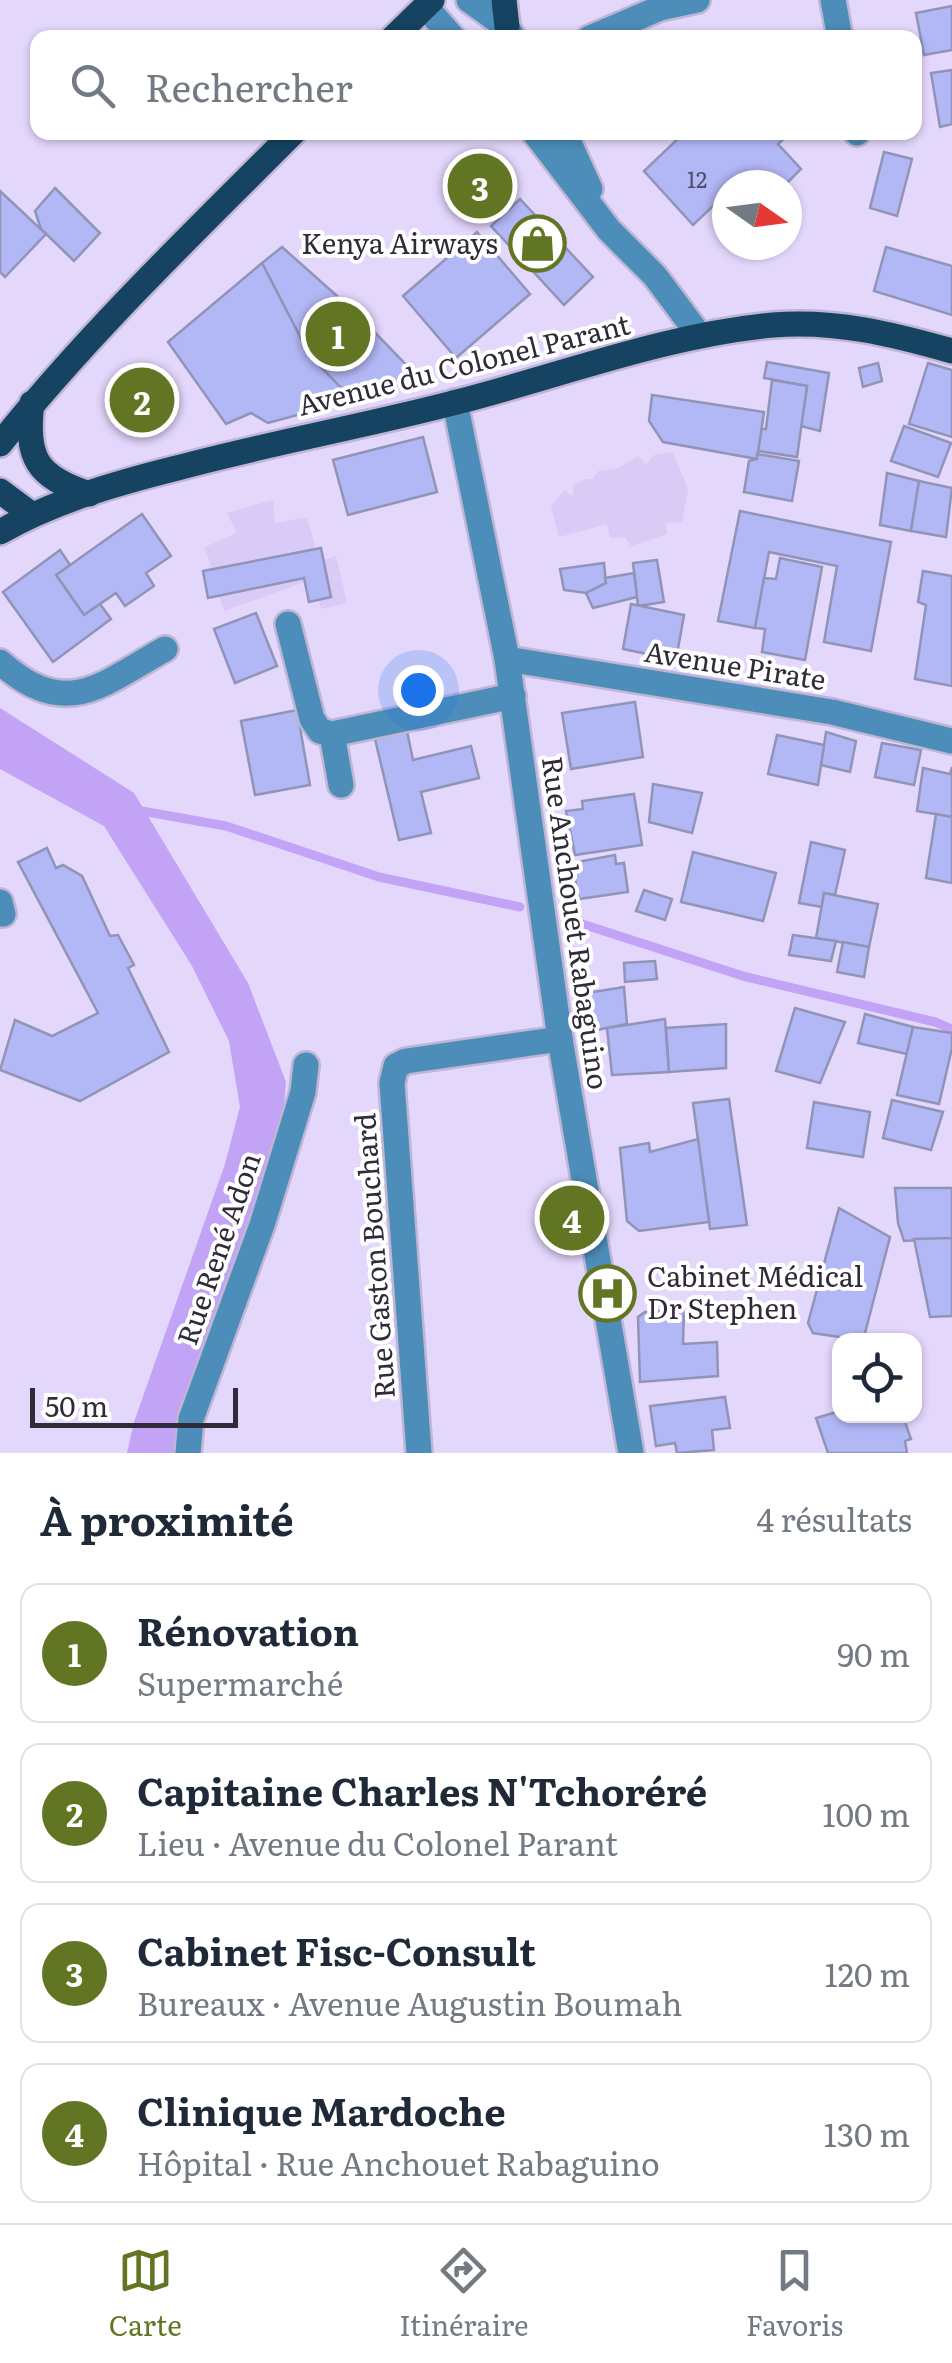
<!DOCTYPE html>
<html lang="fr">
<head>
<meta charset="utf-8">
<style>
	body { margin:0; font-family:Literata,serif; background:#f2f2f3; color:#1f2937 }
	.controls { position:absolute; right:30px; bottom:30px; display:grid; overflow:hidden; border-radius:20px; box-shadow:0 2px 8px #0004 }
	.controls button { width:90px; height:90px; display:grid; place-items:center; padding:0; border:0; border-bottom:2px solid #e0e1e3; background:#fff; color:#1f2937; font:50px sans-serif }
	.compass { position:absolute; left:712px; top:170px; width:90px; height:90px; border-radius:50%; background:#fff; box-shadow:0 2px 8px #0004; rotate:104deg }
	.scale { position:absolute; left:30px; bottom:25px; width:208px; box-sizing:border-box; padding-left:10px; border:5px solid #302b39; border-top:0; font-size:28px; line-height:35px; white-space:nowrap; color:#302b39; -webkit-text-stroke:8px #fff; paint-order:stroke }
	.you { position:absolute; left:418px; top:690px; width:35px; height:35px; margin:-25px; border:8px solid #fff; border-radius:50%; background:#1a73e8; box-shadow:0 0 0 15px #1a73e833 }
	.badge { display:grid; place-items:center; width:65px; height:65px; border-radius:50%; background:#627523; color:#fff; font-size:32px; font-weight:700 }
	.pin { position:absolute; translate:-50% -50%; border:5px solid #fff; box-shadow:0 2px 10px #0006 }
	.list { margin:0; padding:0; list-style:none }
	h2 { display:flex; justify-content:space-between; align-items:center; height:130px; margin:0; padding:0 40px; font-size:42px }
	h2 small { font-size:32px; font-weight:400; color:#747a83 }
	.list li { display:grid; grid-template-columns:65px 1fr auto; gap:30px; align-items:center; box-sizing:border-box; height:140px; margin:0 20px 20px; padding:0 20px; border:2px solid #e0e1e3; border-radius:20px }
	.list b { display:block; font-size:38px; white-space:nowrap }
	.list p { margin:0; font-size:32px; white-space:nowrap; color:#747a83 }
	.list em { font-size:32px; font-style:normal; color:#747a83 }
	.icon { flex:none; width:55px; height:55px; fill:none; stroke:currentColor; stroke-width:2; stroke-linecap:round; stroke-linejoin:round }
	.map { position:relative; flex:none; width:952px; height:1453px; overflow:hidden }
	.search { position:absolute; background:#fff; box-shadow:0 2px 8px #0004; left:30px; right:30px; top:30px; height:110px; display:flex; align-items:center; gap:25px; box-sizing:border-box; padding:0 35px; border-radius:20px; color:#747a83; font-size:38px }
	.sheet { height:770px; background:#fff }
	nav { display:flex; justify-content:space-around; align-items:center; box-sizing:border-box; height:140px; border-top:2px solid #e0e1e3; background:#fff; font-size:28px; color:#747a83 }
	nav a { display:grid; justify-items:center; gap:5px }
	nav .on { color:#627523 }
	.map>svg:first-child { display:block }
</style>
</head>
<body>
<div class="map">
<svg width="952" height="1453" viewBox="0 0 952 1453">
	<rect width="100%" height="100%" fill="#e3d7fc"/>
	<g fill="#dacaf6">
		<path d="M673,452L688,489L682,522L665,523L667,534L631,546L625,537L610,538L607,524L559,537L551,507L564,490L573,496V485L585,479H593L598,471L619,468L638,456L646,464L654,455Z"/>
		<path d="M273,500L275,523L307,517L319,561L336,556L347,603L321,609L314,579L224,611L205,547L237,533L227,513Z"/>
	</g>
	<path fill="#c2a3f5" d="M0,708L134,793L248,983L286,1082L284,1105L256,1197L177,1424L174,1453H127L134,1422L225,1164L240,1107L229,1041L192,966L104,826L0,769Z"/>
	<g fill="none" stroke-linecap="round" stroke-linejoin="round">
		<g stroke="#c2a3f5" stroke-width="9">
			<path d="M136,810L226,826L379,877L520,907"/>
			<path d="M573,921L743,976L935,1022L952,1029"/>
		</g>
	</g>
	<g fill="#b2b7f6" stroke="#9194b7" stroke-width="2.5">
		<path d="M952,6V50L924,55L916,13Z"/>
		<path d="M952,70V124L940,127L931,73Z"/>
		<path d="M685,132H791L778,144L801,169L785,185H754L746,176L736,185H727V193L693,225L644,171Z"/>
		<path d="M884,152L912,159L897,216L870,208Z"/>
		<path d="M55,188L100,233L74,261L41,229L35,211Z"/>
		<path d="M0,191L46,234L5,277L0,272Z"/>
		<path d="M520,199L593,277L564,305L491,226Z"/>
		<path d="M477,232L530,294L456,358L403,296Z"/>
		<path d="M282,247L355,312L415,374L391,396L353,400L310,356L262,263Z"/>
		<path d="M886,247L952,266V315L874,291Z"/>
		<path d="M262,263L310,356L353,400L268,423L251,413L226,424L168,342Z"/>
		<path d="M767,362L829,373L820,431L801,426L807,386L764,378Z"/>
		<path d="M878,363L882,381L863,387L859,368Z"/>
		<path d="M928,363L952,370V437L909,424Z"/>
		<path d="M772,380L807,386L797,457L758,451L761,429H766Z"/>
		<path d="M652,395L764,412L757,459L663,442L649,421Z"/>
		<path d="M904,426L951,443L938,477L891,461Z"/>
		<path d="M423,437L437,492L348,515L333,460Z"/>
		<path d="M757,454L799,461L792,501L744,492L749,461L757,459Z"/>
		<path d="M887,473L919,481L911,531L880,525Z"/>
		<path d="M919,481L952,488L946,537L911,531Z"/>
		<path d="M740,511L891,542L871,651L824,642L837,566L769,552L755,628L718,621Z"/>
		<path d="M142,514L171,556L146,573L154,586L125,606L116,593L84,615L56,575Z"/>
		<path d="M321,548L331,597L309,602L304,578L208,598L203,571Z"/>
		<path d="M60,550L70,565L56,575L84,615L100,604L111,619L53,662L3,592Z"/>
		<path d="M780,558L822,567L805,660L762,652L765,629L755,628L764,578L776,579Z"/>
		<path d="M657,560L664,602L638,606L633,563Z"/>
		<path d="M604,563L606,583L586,593L564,590L560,569Z"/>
		<path d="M923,571L952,576V686L915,679L926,605L918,602Z"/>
		<path d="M634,573L637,597L593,608L586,593L606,583L605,578Z"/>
		<path d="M631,604L684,615L676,660L623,649Z"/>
		<path d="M256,613L277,666L235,683L214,629Z"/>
		<path d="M635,702L643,757L571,769L562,713Z"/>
		<path d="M297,710L310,785L255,795L241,721Z"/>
		<path d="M407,731L413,760L471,746L479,778L421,792L431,833L399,840L375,739Z"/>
		<path d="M826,732L856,741L850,772L821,765Z"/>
		<path d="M777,735L824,745L818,785L768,774Z"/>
		<path d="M882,743L921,750L914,785L875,777Z"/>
		<path d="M952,767V817L917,811L923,768L950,774Z"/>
		<path d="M653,784L702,793L692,833L649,822Z"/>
		<path d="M634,794L642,845L575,855L566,811L583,809L582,801Z"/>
		<path d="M936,814L952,817V883L926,878Z"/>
		<path d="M811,842L845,850L835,895L824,893L822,907L799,903Z"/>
		<path d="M47,848L56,868L63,865L82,876L110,936L118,935L134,965L128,968L169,1052L80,1101L0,1070L15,1020L52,1036L98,1013L18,862Z"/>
		<path d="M693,852L776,873L763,921L681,902Z"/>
		<path d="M615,855L616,864L624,863L628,892L579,899L572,863Z"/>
		<path d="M644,890L672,899L665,920L636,911Z"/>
		<path d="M824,893L878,904L869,947L816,938Z"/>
		<path d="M793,935L836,941L831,961L789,955Z"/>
		<path d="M843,942L869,947L864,977L837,972Z"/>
		<path d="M655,961L657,979L625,982L624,963Z"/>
		<path d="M624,987L627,1024L587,1032L581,994Z"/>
		<path d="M795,1008L845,1022L820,1083L776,1071Z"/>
		<path d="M865,1014L913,1027L907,1054L858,1043Z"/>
		<path d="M665,1019L669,1072L612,1075L607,1028Z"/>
		<path d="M726,1024V1068L669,1072L666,1028Z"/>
		<path d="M913,1027L952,1033V1048L939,1104L897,1095Z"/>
		<path d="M729,1099L747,1225L710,1229L693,1103Z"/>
		<path d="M892,1100L943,1112L931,1150L883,1138Z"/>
		<path d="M814,1102L870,1112L863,1157L807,1148Z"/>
		<path d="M698,1139L709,1222L639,1231L627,1221L620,1148L649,1143L650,1152Z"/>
		<path d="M895,1188H952V1238L904,1241L898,1223Z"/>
		<path d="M839,1208L890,1237L864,1337L859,1340L813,1333L808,1323Z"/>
		<path d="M952,1238V1316L930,1317L914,1239Z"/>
		<path d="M684,1309L683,1344L717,1342L718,1376L640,1382L638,1317L645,1312Z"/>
		<path d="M725,1397L730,1428L712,1430L714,1450L677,1453L675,1443L656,1446L650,1406Z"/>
		<path d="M840,1411V1416H903L911,1439L905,1441L907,1453H828L816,1418Z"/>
	</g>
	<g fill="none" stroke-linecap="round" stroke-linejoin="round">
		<defs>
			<g id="minor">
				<path d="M469,0L507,27L513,38"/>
				<path d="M833,0L840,38"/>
				<path d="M426,7L453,38"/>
				<path d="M590,38L660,8L697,0"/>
				<path d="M534,132L609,230L655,276L699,335"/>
				<path d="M564,132L590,189"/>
				<path d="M857,132V133"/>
				<path d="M455,402L507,659L560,1039L631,1453"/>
				<path d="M288,624L312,719L320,731L332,734L513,696"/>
				<path d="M507,659L832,712L952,741"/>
				<path d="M0,662C66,721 101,685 165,649"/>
				<path d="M332,734L341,785"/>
				<path d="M0,902L3,914"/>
				<path d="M188,1453L191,1419L262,1225L303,1092L306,1065"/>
				<path d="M419,1453L392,1083L396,1066L406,1061L560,1039"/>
			</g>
			<g id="major">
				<path d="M504,0L507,27"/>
				<path d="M393,38L432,0"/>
				<path d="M32,403C25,458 37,477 89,494"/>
				<path d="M0,444C89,333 193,233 294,132"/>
				<path d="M0,491L31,514"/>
				<path d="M0,532C54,501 117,483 177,468C270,443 365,426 457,402C562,375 666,335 773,325C836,320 892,334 952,351"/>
			</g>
		</defs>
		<use href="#minor" stroke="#bfb5d5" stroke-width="30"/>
		<use href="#major" stroke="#bfb5d5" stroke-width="30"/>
		<use href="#minor" stroke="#4d8db9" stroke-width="25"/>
		<use href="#major" stroke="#154361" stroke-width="25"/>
	</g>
	<defs>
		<symbol id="shop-ring" viewBox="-11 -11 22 22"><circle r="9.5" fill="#fff" stroke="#627523" stroke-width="1.5"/><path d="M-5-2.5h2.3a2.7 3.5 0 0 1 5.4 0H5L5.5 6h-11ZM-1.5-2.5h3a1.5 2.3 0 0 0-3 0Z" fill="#627523"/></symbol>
		<symbol id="hospital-ring" viewBox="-11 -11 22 22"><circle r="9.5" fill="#fff" stroke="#627523" stroke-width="1.5"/><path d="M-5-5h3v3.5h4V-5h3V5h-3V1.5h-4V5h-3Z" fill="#627523"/></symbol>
	</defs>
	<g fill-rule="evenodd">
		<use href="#shop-ring" x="506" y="212" width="63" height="63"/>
		<use href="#hospital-ring" x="576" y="1262" width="63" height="63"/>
	</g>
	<g text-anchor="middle" stroke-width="8" stroke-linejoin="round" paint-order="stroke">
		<g font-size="22" fill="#504e68">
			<text x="697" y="188">12</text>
		</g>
		<g font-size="28" fill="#302b39" stroke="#fff" text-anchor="end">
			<text x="498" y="254">Kenya Airways</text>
			<text x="647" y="1287" text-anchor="start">Cabinet Médical<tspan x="647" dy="32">Dr Stephen</tspan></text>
		</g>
		<g font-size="28" fill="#302b39" stroke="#fff">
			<text transform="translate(464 365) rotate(-14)" y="10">Avenue du Colonel Parant</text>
			<text transform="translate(735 666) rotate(9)" y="10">Avenue Pirate</text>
			<text transform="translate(575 923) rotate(82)" y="10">Rue Anchouet Rabaguino</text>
			<text transform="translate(219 1249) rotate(-71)" y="10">Rue René Adon</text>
			<text transform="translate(375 1256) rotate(-94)" y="10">Rue Gaston Bouchard</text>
		</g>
	</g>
</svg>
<div class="controls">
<button><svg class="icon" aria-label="locate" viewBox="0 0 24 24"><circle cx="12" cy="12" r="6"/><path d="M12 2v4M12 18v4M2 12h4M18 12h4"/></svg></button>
</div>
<svg class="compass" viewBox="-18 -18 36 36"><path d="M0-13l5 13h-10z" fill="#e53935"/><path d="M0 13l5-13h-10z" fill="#747a83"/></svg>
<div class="scale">50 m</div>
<div class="you"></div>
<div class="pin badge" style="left:338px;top:334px">1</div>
<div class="pin badge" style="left:142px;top:400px">2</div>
<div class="pin badge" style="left:480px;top:186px">3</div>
<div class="pin badge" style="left:572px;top:1218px">4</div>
<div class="search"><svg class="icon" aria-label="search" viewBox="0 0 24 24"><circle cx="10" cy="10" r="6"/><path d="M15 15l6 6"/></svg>Rechercher</div>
</div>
<section class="sheet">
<h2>À proximité<small>4 résultats</small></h2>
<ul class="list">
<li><span class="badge">1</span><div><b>Rénovation</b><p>Supermarché</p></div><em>90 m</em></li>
<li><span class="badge">2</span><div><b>Capitaine Charles N'Tchoréré</b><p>Lieu · Avenue du Colonel Parant</p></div><em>100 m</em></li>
<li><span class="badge">3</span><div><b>Cabinet Fisc-Consult</b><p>Bureaux · Avenue Augustin Boumah</p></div><em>120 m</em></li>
<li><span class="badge">4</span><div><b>Clinique Mardoche</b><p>Hôpital · Rue Anchouet Rabaguino</p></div><em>130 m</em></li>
</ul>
</section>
<nav>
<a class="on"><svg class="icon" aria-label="map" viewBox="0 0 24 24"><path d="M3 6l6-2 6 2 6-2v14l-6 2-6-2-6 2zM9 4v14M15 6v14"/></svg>Carte</a>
<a><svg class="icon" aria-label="directions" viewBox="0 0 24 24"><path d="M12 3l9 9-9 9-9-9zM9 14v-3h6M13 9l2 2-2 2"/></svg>Itinéraire</a>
<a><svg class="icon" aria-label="saved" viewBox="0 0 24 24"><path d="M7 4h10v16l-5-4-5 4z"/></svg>Favoris</a>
</nav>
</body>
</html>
